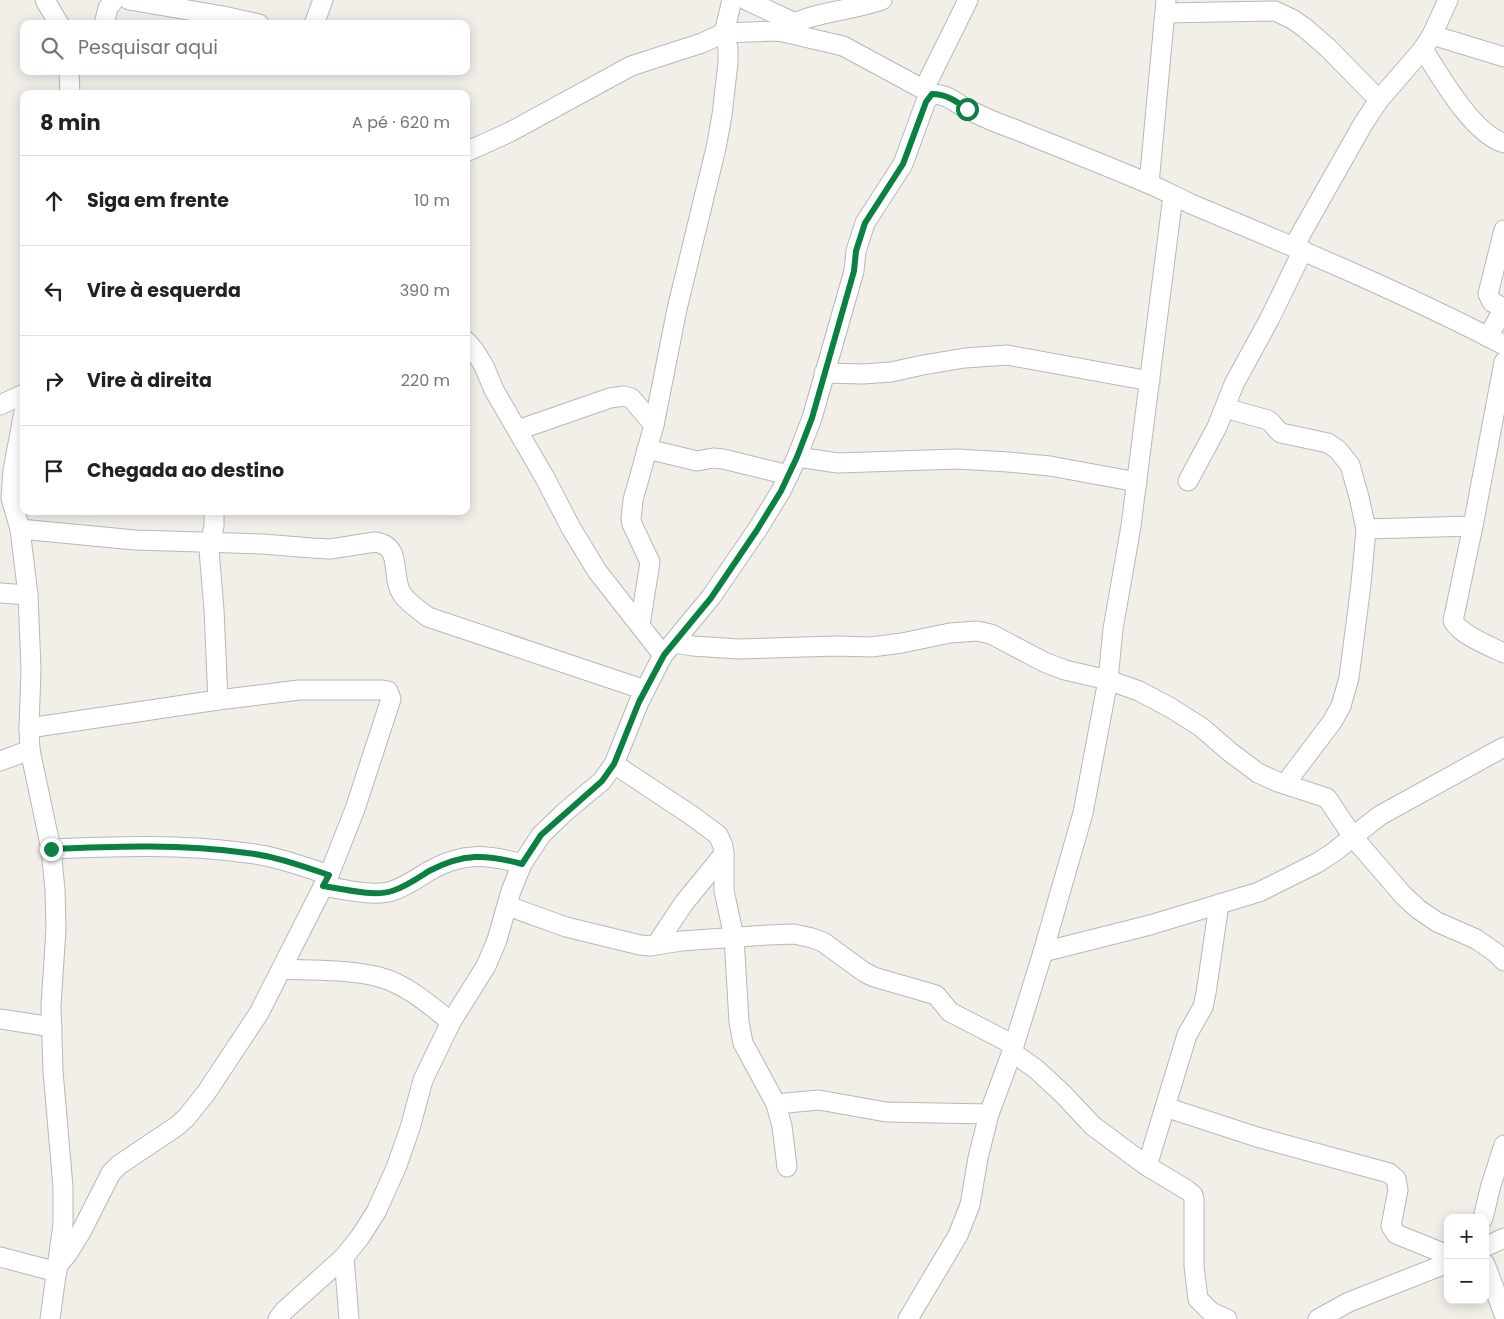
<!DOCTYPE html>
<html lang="pt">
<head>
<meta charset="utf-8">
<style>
	body { margin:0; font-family:Poppins,sans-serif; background:#f2f2f2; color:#222 }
	.controls { position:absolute; right:15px; bottom:15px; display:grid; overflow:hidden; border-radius:10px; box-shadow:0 2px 12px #0003 }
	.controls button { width:45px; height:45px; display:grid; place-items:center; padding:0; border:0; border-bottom:1px solid #e0e0e0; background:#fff; color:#222; font:25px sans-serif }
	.stop { position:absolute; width:15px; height:15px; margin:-11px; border:4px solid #0b8043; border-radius:50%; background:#fff }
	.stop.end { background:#0b8043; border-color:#fff; box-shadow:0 1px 5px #0008 }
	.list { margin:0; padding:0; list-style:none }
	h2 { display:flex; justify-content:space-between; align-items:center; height:65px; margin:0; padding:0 20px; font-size:21px }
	h2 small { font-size:16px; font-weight:400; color:#767676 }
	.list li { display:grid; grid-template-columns:32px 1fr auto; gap:15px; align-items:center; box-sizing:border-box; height:90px; padding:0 20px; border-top:1px solid #e0e0e0 }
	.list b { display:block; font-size:19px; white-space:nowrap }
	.list em { font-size:16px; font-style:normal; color:#767676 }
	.icon { flex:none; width:28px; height:28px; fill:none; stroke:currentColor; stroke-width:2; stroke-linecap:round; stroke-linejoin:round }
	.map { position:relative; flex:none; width:1504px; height:1319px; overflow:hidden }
	.search { position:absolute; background:#fff; box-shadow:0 2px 12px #0003; left:20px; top:20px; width:450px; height:55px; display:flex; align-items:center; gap:12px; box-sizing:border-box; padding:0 18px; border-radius:10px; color:#767676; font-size:19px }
	.panel { position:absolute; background:#fff; box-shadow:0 2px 12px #0003; left:20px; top:90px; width:450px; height:425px; border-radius:10px }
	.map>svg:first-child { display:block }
</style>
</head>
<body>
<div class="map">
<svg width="1504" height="1319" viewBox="0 0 1504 1319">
	<rect width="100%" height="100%" fill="#f1efe8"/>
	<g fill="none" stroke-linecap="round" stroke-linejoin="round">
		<defs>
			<g id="minor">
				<path d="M45,0L59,24"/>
				<path d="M129,0L223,16L259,24"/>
				<path d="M746,0L793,22"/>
				<path d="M1165,13L1275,11L1292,19L1305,28L1328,48L1379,100"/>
				<path d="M104,24L108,8L114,0"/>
				<path d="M314,24L323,0"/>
				<path d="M779,31C811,11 847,12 882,0"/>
				<path d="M1432,35L1504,57"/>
				<path d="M1423,49C1440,76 1473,134 1504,143"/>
				<path d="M69,71L70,94"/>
				<path d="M924,89L968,0"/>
				<path d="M466,152L510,132L631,66L702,43L724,33L779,31L843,46L932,94C948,94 955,103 969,110C983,117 999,124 1014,129C1058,147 1103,164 1147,183C1162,189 1176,197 1191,204C1297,248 1402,292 1504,345"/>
				<path d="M1149,184L1166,0"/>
				<path d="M1294,246L1363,124L1379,100L1423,49L1432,35L1448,0"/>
				<path d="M1488,337L1504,308L1492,302L1488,294L1504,230"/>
				<path d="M466,341L474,350L484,366L494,390L545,478L571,528L597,571L663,655"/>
				<path d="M1504,362L1473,526L1453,621C1461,635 1489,646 1504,653"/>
				<path d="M824,373L863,374L891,372L923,365L965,358L1007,355L1150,381"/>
				<path d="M0,405L24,394"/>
				<path d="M1225,408L1268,420C1274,424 1275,429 1281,433L1328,443L1338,450L1350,465L1359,497L1366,529L1361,584L1349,678L1341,706L1332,722L1285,784"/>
				<path d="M24,412L13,470L11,498L20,529L28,595L31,669L29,728L30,750L51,849L55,890L56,929L51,1006L53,1071L63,1187V1224L50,1319"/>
				<path d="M518,430L610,398L624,396L631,398L654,425"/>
				<path d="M647,449L697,461L713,458L723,459L789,475"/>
				<path d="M797,457L838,463L957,459L1008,462L1050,466L1137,482"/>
				<path d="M1188,481L1217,427L1234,384L1270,318L1303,250"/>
				<path d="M214,511V526L209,550L214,610L218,700"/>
				<path d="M20,529L135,540L263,544L312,548L330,549L375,542C404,546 390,576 402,594C408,603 419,610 428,617L645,690"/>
				<path d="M1366,529L1473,526"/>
				<path d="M0,593L28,595"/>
				<path d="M640,625L650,562L632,524L631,519L633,500L654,425L677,309L716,148L722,115L728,63V48L724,33L732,0"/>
				<path d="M674,643L693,646L738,649L837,646L871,647L902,643L950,633L977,631L991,634L1044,662L1065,670L1108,680L1139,691L1171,708L1201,727L1230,752L1258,773L1278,782L1327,798L1353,837L1403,895L1418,909L1437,922L1476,939L1496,953L1504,961"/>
				<path d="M29,728L218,700L299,690H382L388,691L391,699L355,809L329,875L259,1013L206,1093L186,1118L177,1126L119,1165L111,1173L81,1232L68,1253L58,1265"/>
				<path d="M0,761L30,750"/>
				<path d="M614,764L691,815L718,835L723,846L724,854V891L734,937L739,1022L743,1043L776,1104L782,1126L787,1167"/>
				<path d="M51,849C116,846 182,844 247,853C275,856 302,866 329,875"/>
				<path d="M323,886C342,889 374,897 392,891C405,887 418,878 429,871C463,852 486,854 522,864"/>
				<path d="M508,906L566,927L640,945L650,946L681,941L768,935L794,934L812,938L823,942L864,972L874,977L936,995L950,1012L1014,1045"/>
				<path d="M656,945L684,903L724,854"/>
				<path d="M1043,952L1150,925L1259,892L1317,863L1334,852L1379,816L1504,747"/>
				<path d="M282,969C313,971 349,969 379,977C406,984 430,1005 451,1022"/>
				<path d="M0,1019L52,1027"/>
				<path d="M1012,1052L1036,1069L1063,1094L1093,1126L1147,1166L1187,1190L1193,1195L1194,1200V1266L1198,1299L1211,1312L1227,1319"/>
				<path d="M776,1104L819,1100L886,1112L989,1114"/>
				<path d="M1165,1107L1257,1137L1389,1173L1396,1179L1398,1190L1391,1226L1396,1234L1448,1255"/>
				<path d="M1147,1166L1187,1035L1203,1007L1206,993L1219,904"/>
				<path d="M1483,1218L1491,1185L1504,1145"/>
				<path d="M1485,1247L1504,1238"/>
				<path d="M0,1257L57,1272"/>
				<path d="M344,1257L349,1319"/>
				<path d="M1485,1264L1504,1314"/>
				<path d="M278,1319L284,1311L344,1257L360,1237L376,1212L396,1168L410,1128L423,1080L451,1022L486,966L497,940L511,891L522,864L541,835L566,811L602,781L614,764L639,702L663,655L711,597L757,530L781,491L797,457L812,418L854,271L856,251L865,223L903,164L926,101L932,94"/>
				<path d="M908,1319L958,1235L970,1205L978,1158L989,1114L1012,1052L1043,952L1083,813L1108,680L1113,629L1131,526L1173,196"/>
				<path d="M1318,1319L1349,1302L1448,1263"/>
			</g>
		</defs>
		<use href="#minor" stroke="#b5b8bc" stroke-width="21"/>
		<use href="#minor" stroke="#fff" stroke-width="19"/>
	</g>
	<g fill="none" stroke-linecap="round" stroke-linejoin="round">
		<path stroke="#0b8043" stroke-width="6" d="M51,849C116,846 182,844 247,853C275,856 302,866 329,875L323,886C343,889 374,897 392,891C405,887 418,878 429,871C463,853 486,854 522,864L541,835L602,781L614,764L639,702L664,655L711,598L757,530L781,491L797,457L812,418L854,271L856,251L865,223L903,164L926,102L932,94C946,94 956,101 967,109"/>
	</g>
</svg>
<div class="controls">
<button>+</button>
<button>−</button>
</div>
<div class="stop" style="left:967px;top:109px"></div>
<div class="stop end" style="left:51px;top:849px"></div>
<div class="search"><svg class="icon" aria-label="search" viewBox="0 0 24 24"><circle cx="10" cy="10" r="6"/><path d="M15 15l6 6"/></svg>Pesquisar aqui</div>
<section class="panel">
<h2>8 min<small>A pé · 620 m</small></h2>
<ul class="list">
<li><svg class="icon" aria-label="ahead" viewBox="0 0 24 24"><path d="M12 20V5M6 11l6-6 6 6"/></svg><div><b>Siga em frente</b></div><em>10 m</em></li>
<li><svg class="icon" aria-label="left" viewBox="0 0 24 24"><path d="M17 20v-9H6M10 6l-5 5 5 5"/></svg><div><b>Vire à esquerda</b></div><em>390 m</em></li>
<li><svg class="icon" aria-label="right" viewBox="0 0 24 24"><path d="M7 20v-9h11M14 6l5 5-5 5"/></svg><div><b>Vire à direita</b></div><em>220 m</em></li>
<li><svg class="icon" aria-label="arrive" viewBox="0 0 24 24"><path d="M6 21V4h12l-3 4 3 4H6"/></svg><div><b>Chegada ao destino</b></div></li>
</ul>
</section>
</div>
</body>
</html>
